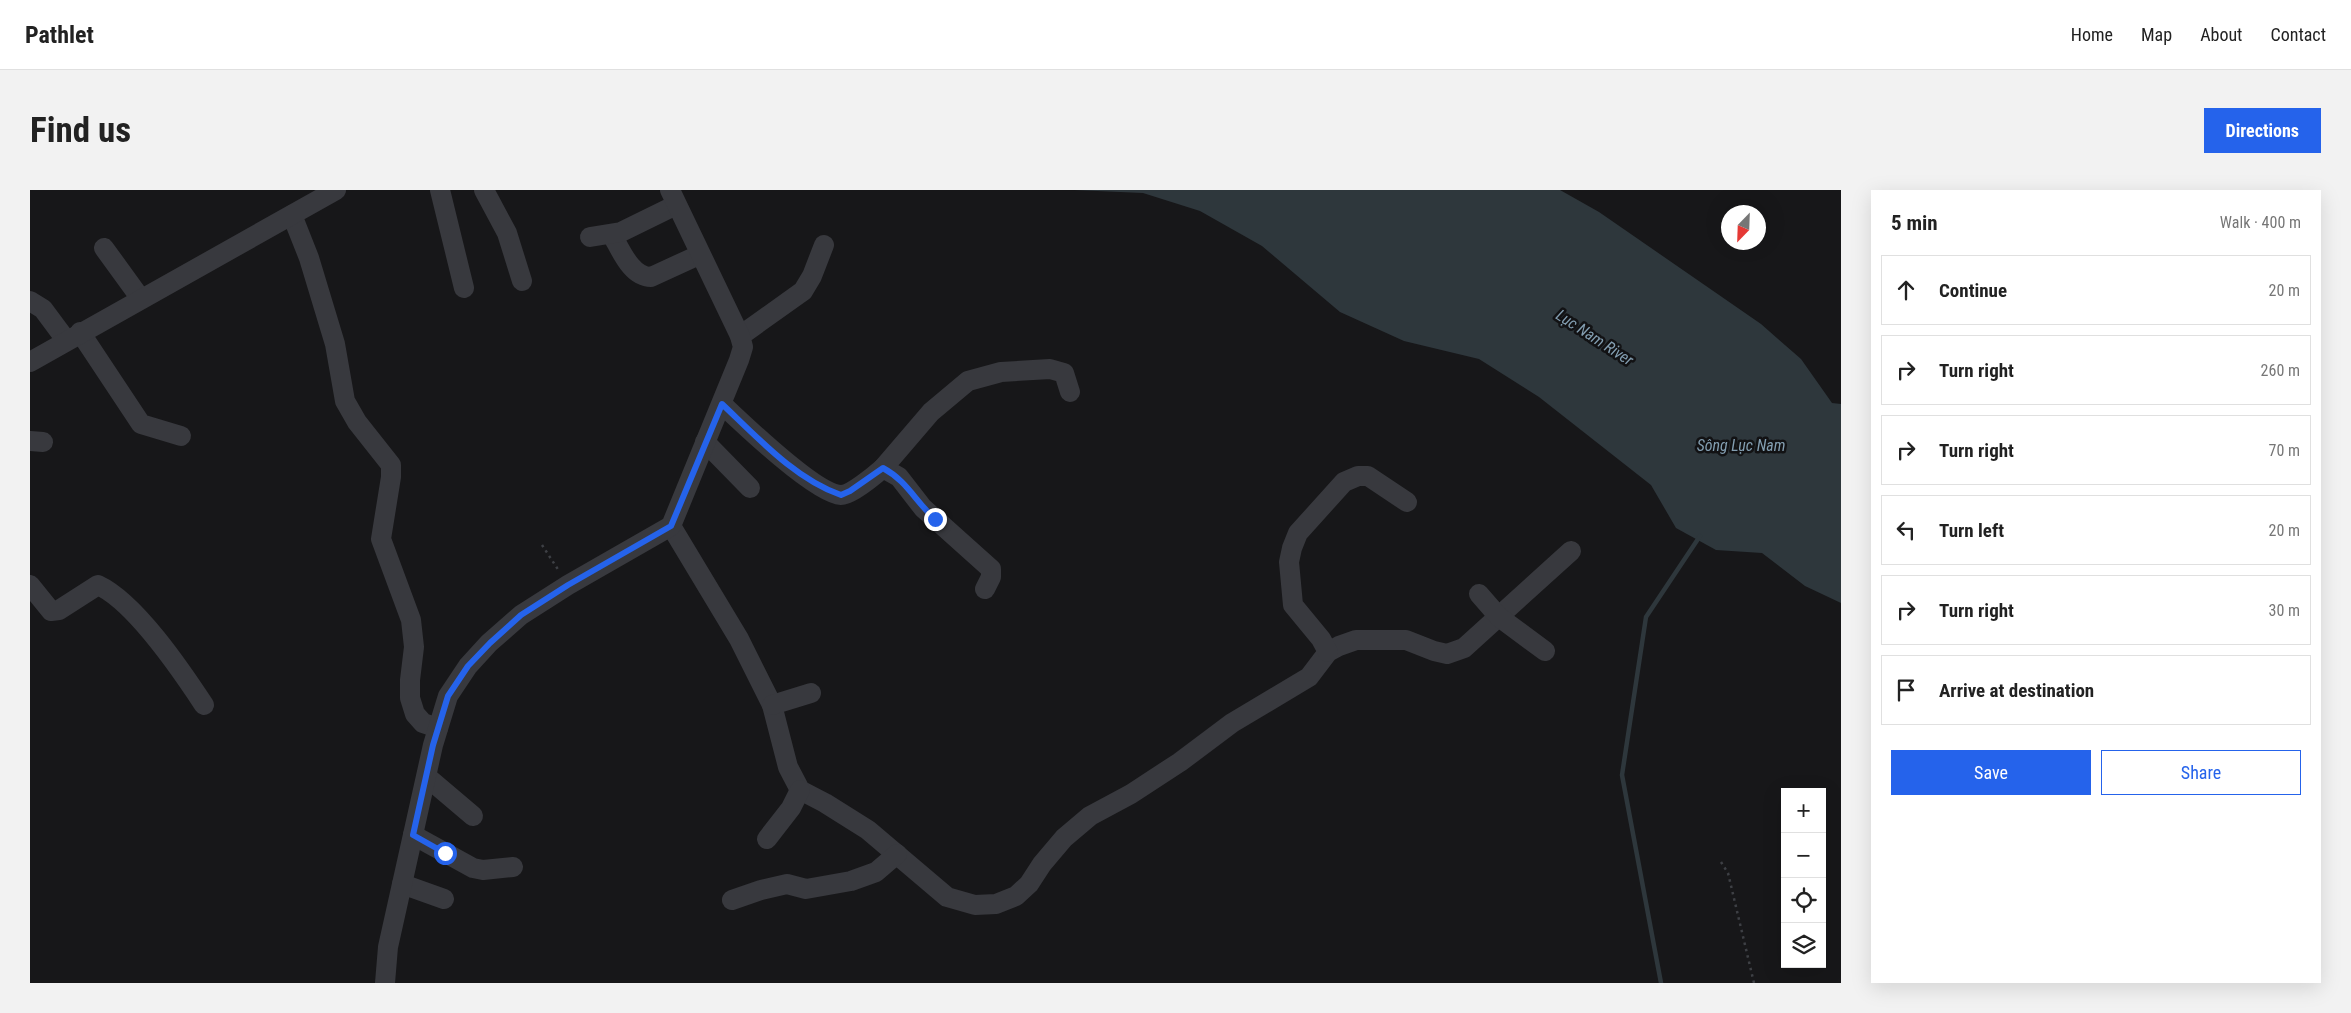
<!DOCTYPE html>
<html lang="en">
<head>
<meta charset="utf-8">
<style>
	body { margin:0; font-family:"Roboto Condensed",sans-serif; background:#f2f2f2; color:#222 }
	.controls { position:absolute; right:15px; bottom:15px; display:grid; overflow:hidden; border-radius:0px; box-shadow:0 5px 20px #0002 }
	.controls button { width:45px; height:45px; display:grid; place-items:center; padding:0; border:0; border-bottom:1px solid #e0e0e0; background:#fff; color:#222; font:25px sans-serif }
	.compass { position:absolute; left:1691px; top:15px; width:45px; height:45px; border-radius:50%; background:#fff; box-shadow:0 5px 20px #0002; rotate:203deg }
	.stop { position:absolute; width:15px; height:15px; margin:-11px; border:4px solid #2563eb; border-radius:50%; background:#fff }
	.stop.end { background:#2563eb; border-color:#fff; box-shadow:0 1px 5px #0008 }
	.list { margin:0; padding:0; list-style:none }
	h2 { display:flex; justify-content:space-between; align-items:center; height:65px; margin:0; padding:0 20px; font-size:21px }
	h2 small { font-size:16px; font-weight:400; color:#767676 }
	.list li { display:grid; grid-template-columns:32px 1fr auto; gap:15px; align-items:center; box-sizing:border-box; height:70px; margin:0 10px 10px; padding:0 10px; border:1px solid #e0e0e0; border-radius:0px }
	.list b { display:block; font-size:19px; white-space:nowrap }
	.list em { font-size:16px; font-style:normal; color:#767676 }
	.actions { display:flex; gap:10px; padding:15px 20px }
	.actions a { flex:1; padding:11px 0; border:1px solid #2563eb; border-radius:0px; text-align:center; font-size:18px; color:#2563eb }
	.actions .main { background:#2563eb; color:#fff }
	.icon { flex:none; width:28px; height:28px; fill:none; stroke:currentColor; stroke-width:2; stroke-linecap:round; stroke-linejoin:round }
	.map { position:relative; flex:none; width:1811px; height:793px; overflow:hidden; border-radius:0px }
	header { display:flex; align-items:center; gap:30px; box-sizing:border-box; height:70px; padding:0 25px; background:#fff; border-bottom:1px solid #e0e0e0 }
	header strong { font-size:24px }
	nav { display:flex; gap:28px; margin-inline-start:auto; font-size:18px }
	.intro { display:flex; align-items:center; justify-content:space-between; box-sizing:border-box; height:120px; padding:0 30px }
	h1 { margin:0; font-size:35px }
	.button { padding:12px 22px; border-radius:0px; background:#2563eb; color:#fff; font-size:18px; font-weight:700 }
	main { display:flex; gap:30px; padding:0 30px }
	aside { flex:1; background:#fff; border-radius:0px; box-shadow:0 5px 20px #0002 }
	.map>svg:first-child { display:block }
</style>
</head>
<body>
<header>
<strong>Pathlet</strong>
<nav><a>Home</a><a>Map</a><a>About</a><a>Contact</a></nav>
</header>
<div class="intro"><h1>Find us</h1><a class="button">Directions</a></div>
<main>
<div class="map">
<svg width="1811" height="793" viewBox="0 0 1811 793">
	<rect width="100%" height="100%" fill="#171719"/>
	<path fill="#2e373c" d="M1044,0H1530L1569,22L1731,134L1771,169L1802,213L1811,214V413L1775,396L1732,363L1686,360L1646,338L1621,295L1509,207L1449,169L1374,151L1310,122L1232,56L1170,21L1113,3Z"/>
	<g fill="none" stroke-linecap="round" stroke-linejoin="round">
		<path stroke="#2e373c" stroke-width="4.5" d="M1631,793L1592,585L1616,427L1670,346"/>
		<g stroke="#3e4045" stroke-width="2.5" stroke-dasharray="2.5 4" stroke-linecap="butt">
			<path d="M512,355L529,381"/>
			<path d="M1691,672L1698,683L1724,793"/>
		</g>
		<g stroke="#38393e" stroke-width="20">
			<path d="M410,0L434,98"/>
			<path d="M454,0L477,43L492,91"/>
			<path d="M262,25L279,68L305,154L315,211L327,232L361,275V287L351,349L381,430L384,457L380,490V508L385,524L393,533L408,538"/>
			<path d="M582,45C591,60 601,87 621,87L669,65"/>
			<path d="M560,47L591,42L646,15"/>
			<path d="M74,58L111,109"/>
			<path d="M0,111L13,119L36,150"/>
			<path d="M50,142L111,234L151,246"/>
			<path d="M710,146L773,101L782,86L794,55"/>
			<path d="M0,172L306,0"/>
			<path d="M692,214C712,233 786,304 811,305C821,305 845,285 853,278L869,287L893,318L961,379V387L955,399"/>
			<path d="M0,251L13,252"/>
			<path d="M675,252L720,298"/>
			<path d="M853,278L901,222L938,191L971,182L1020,179L1034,183L1040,202"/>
			<path d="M641,336L709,449L742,515L758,577L770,600L795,613L838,640L917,707L945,715L966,714L986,706L999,694L1012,674L1034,648L1060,626L1101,604L1150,572L1202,533L1279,487L1298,462L1309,456L1326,450H1376L1404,461L1417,464L1434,458L1541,361"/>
			<path d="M0,395L21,421L29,420L68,395C105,412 151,480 174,515"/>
			<path d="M1449,404L1469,427L1515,461"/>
			<path d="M1298,462L1291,449L1263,415L1259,372L1262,358L1268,343L1314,292L1328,286H1338L1377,312"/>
			<path d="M742,515L781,503"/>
			<path d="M397,587L443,626"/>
			<path d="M383,645L443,678L453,680L483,677"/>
			<path d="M737,649L761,618L770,600"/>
			<path d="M372,694L414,709"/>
			<path d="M702,710L731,700L757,694L776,699L821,691L846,682L867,664"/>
			<path d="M355,793L358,757L403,555L418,506L438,476L459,453L491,425L538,395L641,336L709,170L713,157L710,146L640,0"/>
		</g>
	</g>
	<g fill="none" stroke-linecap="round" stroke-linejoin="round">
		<path stroke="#2563eb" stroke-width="6" d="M415,663L383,645L403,555L418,506L438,476L460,453L491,425L538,395L641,336L692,214C727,247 765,289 811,305L820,301L853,278C877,291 885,311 905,329"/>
	</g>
	<g text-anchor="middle" stroke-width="5" stroke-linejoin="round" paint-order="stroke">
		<g font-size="16" font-style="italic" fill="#839eb1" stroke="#121214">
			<text transform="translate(1565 147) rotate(33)" y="6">Lục Nam River</text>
			<text x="1711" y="261">Sông Lục Nam</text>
		</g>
	</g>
</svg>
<div class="controls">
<button>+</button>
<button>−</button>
<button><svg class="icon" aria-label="locate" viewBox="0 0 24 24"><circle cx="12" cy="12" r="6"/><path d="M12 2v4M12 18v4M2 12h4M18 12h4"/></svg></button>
<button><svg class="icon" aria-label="layers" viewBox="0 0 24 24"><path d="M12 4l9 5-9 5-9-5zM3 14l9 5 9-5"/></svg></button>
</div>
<svg class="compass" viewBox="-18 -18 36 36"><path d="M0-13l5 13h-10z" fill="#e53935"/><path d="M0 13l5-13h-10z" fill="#767676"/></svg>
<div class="stop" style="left:415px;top:663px"></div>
<div class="stop end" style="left:905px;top:329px"></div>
</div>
<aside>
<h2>5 min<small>Walk · 400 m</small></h2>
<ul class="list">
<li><svg class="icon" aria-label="ahead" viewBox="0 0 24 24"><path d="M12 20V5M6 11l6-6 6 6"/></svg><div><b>Continue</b></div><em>20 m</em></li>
<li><svg class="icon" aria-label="right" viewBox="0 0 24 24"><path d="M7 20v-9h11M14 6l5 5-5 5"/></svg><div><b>Turn right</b></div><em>260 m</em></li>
<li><svg class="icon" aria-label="right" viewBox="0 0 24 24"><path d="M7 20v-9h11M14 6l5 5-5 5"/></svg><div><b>Turn right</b></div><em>70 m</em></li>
<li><svg class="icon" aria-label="left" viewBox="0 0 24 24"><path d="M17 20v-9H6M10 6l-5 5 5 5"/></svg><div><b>Turn left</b></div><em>20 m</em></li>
<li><svg class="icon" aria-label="right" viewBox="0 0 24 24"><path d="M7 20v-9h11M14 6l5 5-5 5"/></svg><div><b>Turn right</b></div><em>30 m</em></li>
<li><svg class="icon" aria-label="arrive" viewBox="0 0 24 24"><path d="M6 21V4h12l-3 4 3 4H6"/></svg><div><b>Arrive at destination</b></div></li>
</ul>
<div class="actions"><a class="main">Save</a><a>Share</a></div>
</aside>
</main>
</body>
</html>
